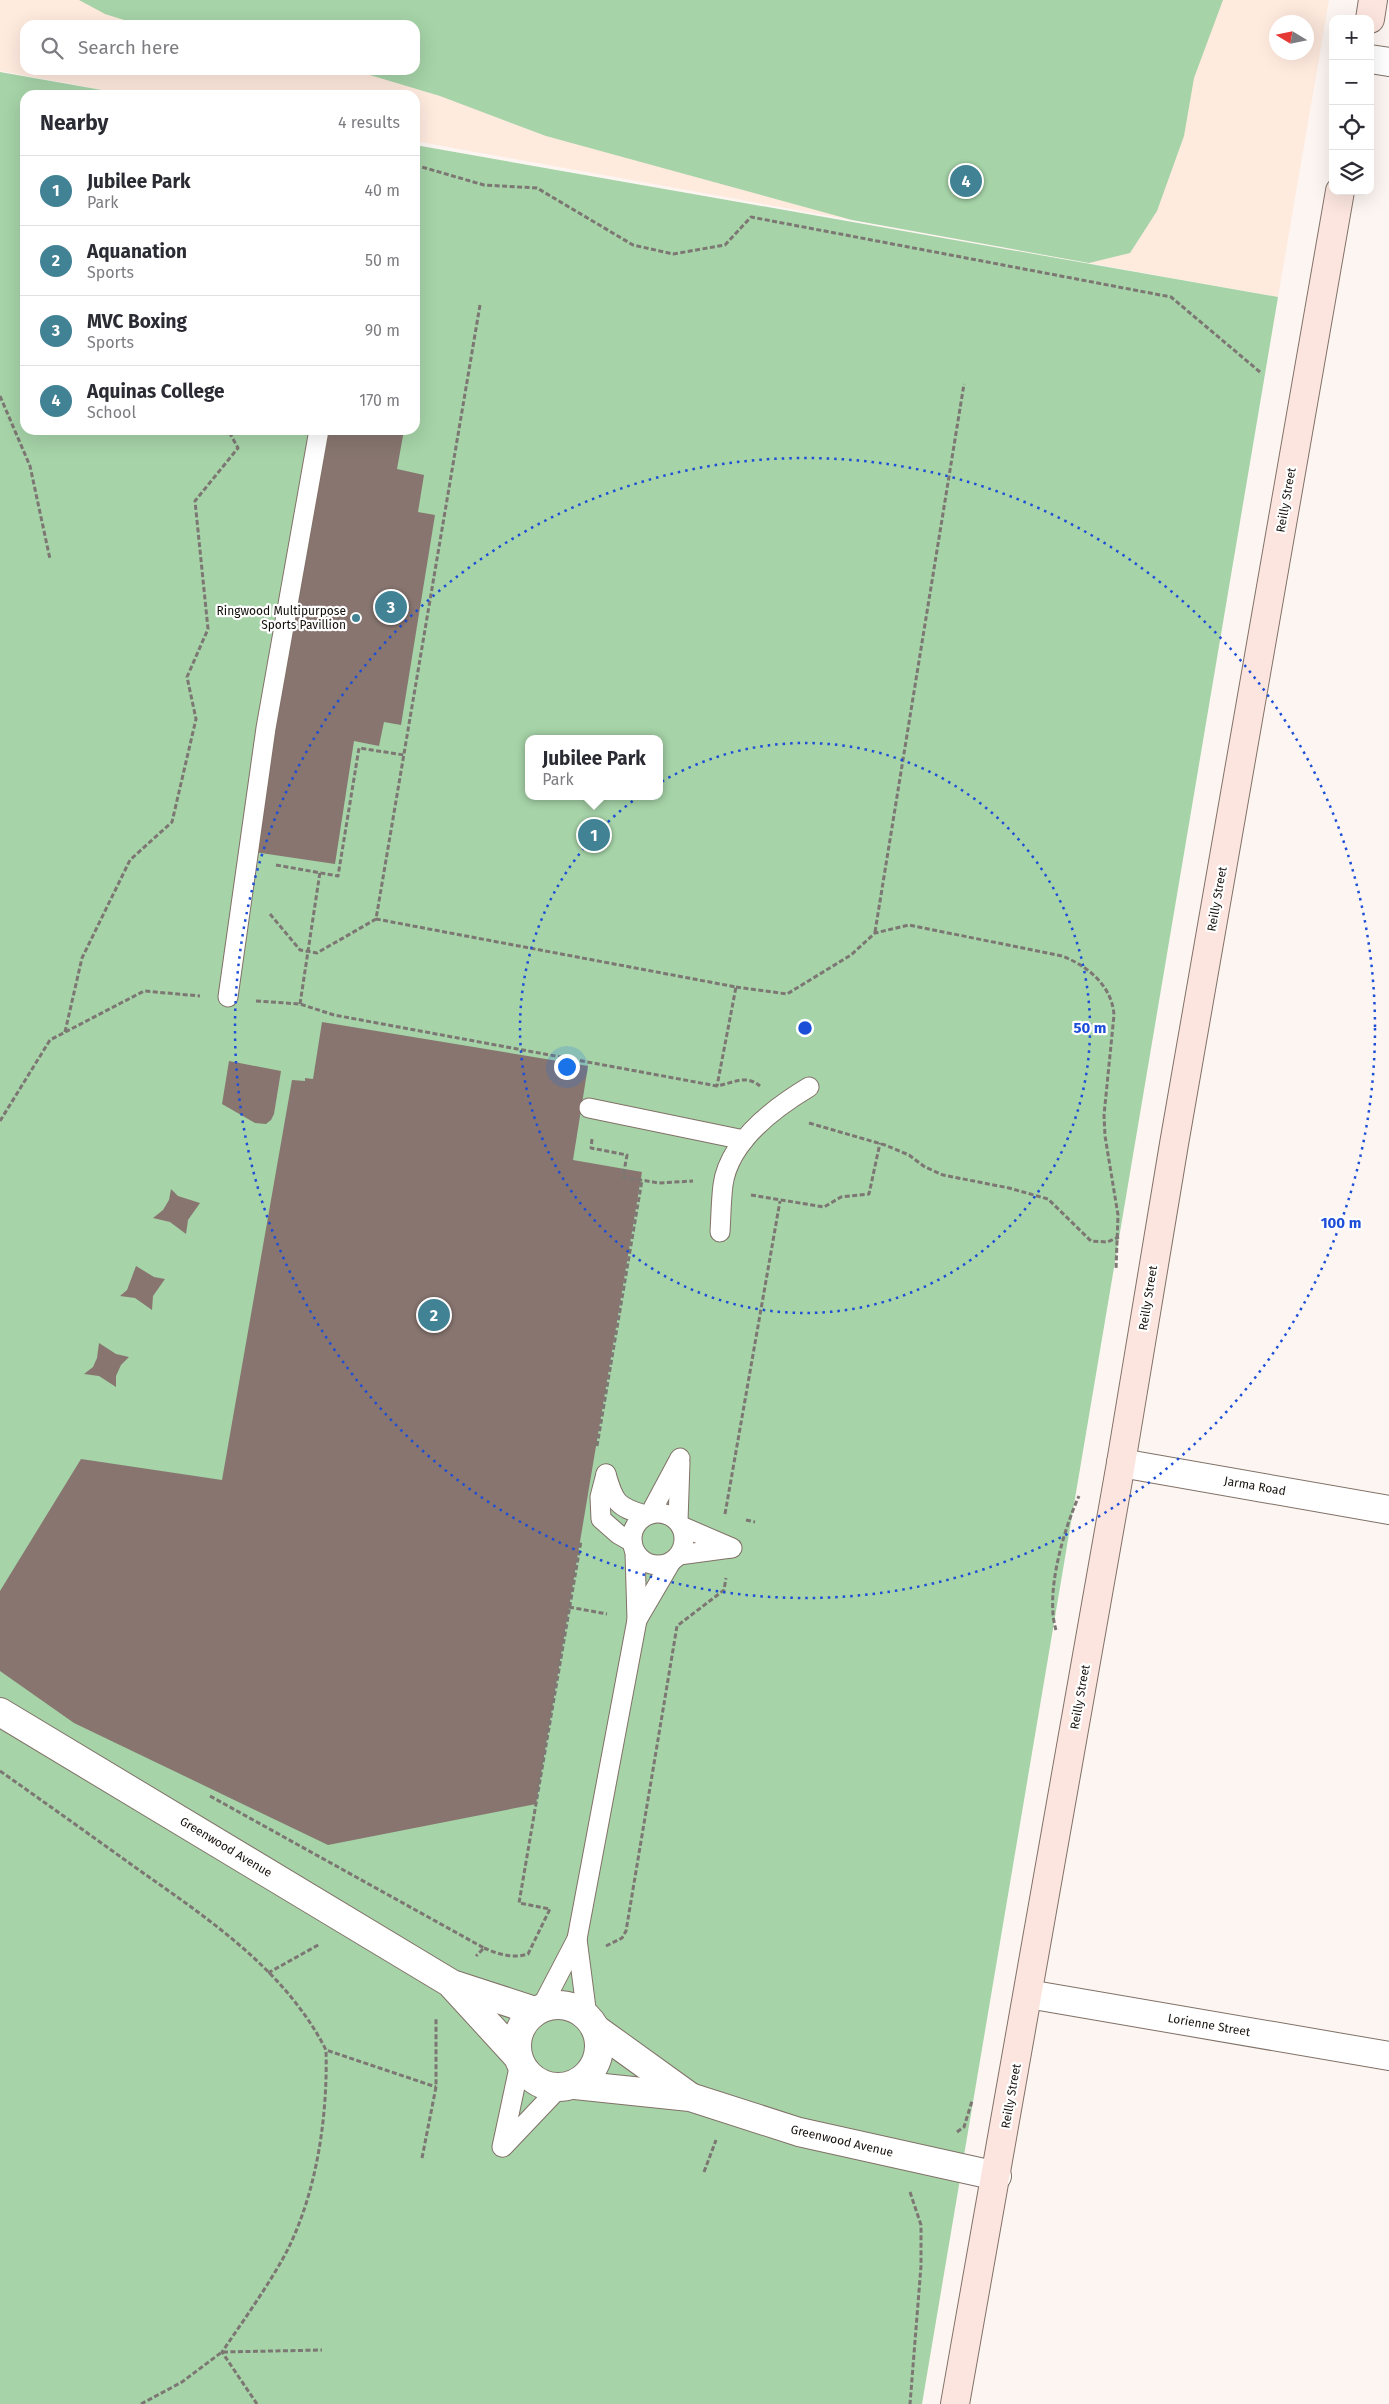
<!DOCTYPE html>
<html lang="en">
<head>
<meta charset="utf-8">
<style>
	body { margin:0; font-family:"Fira Sans",sans-serif; background:#f2f2f3; color:#2b2b33 }
	.controls { position:absolute; right:15px; top:15px; display:grid; overflow:hidden; border-radius:10px; box-shadow:0 5px 20px #0002 }
	.controls button { width:45px; height:45px; display:grid; place-items:center; padding:0; border:0; border-bottom:1px solid #e1e1e2; background:#fff; color:#2b2b33; font:25px sans-serif }
	.compass { position:absolute; left:1269px; top:15px; width:45px; height:45px; border-radius:50%; background:#fff; box-shadow:0 5px 20px #0002; rotate:280deg }
	.you { position:absolute; left:566px; top:1066px; width:18px; height:18px; margin:-12px; border:4px solid #fff; border-radius:50%; background:#1a73e8; box-shadow:0 0 0 8px #1a73e833 }
	.badge { display:grid; place-items:center; width:32px; height:32px; border-radius:50%; background:#418295; color:#fff; font-size:16px; font-weight:700 }
	.pin { position:absolute; translate:-50% -50%; border:2px solid #fff; box-shadow:0 1px 5px #0006 }
	.popup { position:absolute; left:525px; top:735px; width:138px; height:65px; box-sizing:border-box; display:grid; place-content:center; border-radius:10px; background:#fff; filter:drop-shadow(0 1px 4px #0005); font-size:16px; white-space:nowrap; color:#7c7c81 }
	.popup b { font-size:19px; color:#2b2b33 }
	.popup::after { content:''; position:absolute; left:50%; top:100%; margin-left:-10px; border:10px solid transparent; border-top-color:#fff }
	.list { margin:0; padding:0; list-style:none }
	h2 { display:flex; justify-content:space-between; align-items:center; height:65px; margin:0; padding:0 20px; font-size:21px }
	h2 small { font-size:16px; font-weight:400; color:#7c7c81 }
	.list li { display:grid; grid-template-columns:32px 1fr auto; gap:15px; align-items:center; box-sizing:border-box; height:70px; padding:0 20px; border-top:1px solid #e1e1e2 }
	.list b { display:block; font-size:19px; white-space:nowrap }
	.list p { margin:0; font-size:16px; white-space:nowrap; color:#7c7c81 }
	.list em { font-size:16px; font-style:normal; color:#7c7c81 }
	.icon { flex:none; width:28px; height:28px; fill:none; stroke:currentColor; stroke-width:2; stroke-linecap:round; stroke-linejoin:round }
	.map { position:relative; flex:none; width:1389px; height:2404px; overflow:hidden }
	.search { position:absolute; background:#fff; box-shadow:0 5px 20px #0002; left:20px; top:20px; width:400px; height:55px; display:flex; align-items:center; gap:12px; box-sizing:border-box; padding:0 18px; border-radius:15px; color:#7c7c81; font-size:19px }
	.panel { position:absolute; background:#fff; box-shadow:0 5px 20px #0002; left:20px; top:90px; width:400px; height:345px; border-radius:15px }
	.map>svg:first-child { display:block }
</style>
</head>
<body>
<div class="map">
<svg width="1389" height="2404" viewBox="0 0 1389 2404">
	<rect width="100%" height="100%" fill="#fcf5f1"/>
	<path fill="#ffeade" fill-rule="evenodd" d="M0,0H1329L1278,297L415,141V95H131L0,71ZM1276,22H1306V52H1276ZM25,25H415V70H25Z"/>
	<g fill="#a6d3a8" fill-rule="evenodd">
		<path d="M79,0H1223L1194,78L1184,136L1157,211L1130,253L1089,263L852,220L546,136L440,96L353,70H415V25H140L105,14Z"/>
		<path d="M0,72L130,95H25V430H415V145L1278,297L922,2404H0ZM529,739H659V796H529Z"/>
	</g>
	<g fill="#887570">
		<path d="M326,430H404L397,469L424,475L418,512L435,515L401,725L384,722L379,746L354,741L335,864L254,852Z"/>
		<path d="M322,1022L588,1066L573,1160L642,1172L536,1804L328,1845L74,1723L0,1671V1591L81,1459L222,1480L292,1080L305,1081V1078L313,1079Z"/>
		<path d="M229,1061L281,1071L274,1114L271,1120L266,1124L255,1123L222,1104Z"/>
		<path d="M171,1189L178,1196L200,1203L188,1220L186,1234L170,1222L153,1218L163,1210L169,1200Z"/>
		<path d="M136,1266L154,1277L165,1279L153,1296L152,1310L135,1298L120,1296L127,1290Z"/>
		<path d="M99,1343L116,1354L129,1357L121,1365L116,1376V1387L99,1376L84,1374L93,1367L97,1358Z"/>
	</g>
	<g fill="none" stroke-linecap="round" stroke-linejoin="round">
		<defs>
			<g id="lane">
				<path d="M228,997L266,728L319,430"/>
				<path d="M589,1108L744,1140"/>
				<path d="M720,1232C721,1216 721,1201 723,1185C729,1141 774,1108 809,1087"/>
				<path d="M606,1474L600,1497L601,1519L618,1534L632,1542"/>
				<path d="M606,1474C614,1502 617,1507 645,1515"/>
				<circle cx="658" cy="1539" r="26"/>
				<path d="M650,1514L680,1458"/>
				<path d="M678,1521L680,1462"/>
				<path d="M681,1526L732,1548"/>
				<path d="M679,1555L731,1548"/>
				<path d="M637,1620L671,1562"/>
				<path d="M577,1939L587,2016"/>
				<path d="M541,2008L577,1939L637,1620L635,1552"/>
				<path d="M502,2147L520,2063"/>
				<path d="M503,2147L559,2088"/>
			</g>
			<g id="street">
				<path d="M1370,59L1389,62"/>
				<path d="M1121,1463L1389,1510"/>
				<path d="M0,1712L452,1984L535,2011"/>
				<path d="M453,1986L518,2057"/>
				<path d="M1028,1994L1389,2056"/>
				<circle cx="558" cy="2046" r="41"/>
				<path d="M596,2029L689,2096"/>
				<path d="M575,2085L690,2097L799,2132L997,2176"/>
			</g>
			<g id="secondary">
				<path d="M1370,19L1373,0"/>
				<path d="M955,2404L1121,1463L1174,1144L1340,191"/>
			</g>
		</defs>
		<use href="#lane" stroke="#817167" stroke-width="21"/>
		<use href="#street" stroke="#817167" stroke-width="30"/>
		<use href="#secondary" stroke="#817167" stroke-width="30"/>
		<g stroke="#7d7773" stroke-width="3" stroke-dasharray="5 2.5" stroke-linecap="butt">
			<path d="M415,165L484,185L537,188L633,245L673,254L725,245L751,217L1171,297L1260,372"/>
			<path d="M480,305L376,919L736,987L717,1086"/>
			<path d="M0,396L30,466L50,559"/>
			<path d="M276,865L338,876L359,748L404,755"/>
			<path d="M270,914L300,950L317,953L376,919"/>
			<path d="M875,932L964,384"/>
			<path d="M736,987L787,994L851,955L875,933L909,925L1062,956C1088,966 1112,986 1114,1015L1104,1115L1105,1136L1118,1215L1116,1269"/>
			<path d="M256,1001L300,1004L334,1015L717,1086C733,1083 746,1074 760,1086"/>
			<path d="M300,1004L320,872"/>
			<path d="M65,1032L82,958L130,860L172,822L196,719L187,677L208,629L195,501L238,448L228,430"/>
			<path d="M0,1121L50,1040L144,991L200,996"/>
			<path d="M809,1123L885,1145L909,1155L925,1167L943,1175L1009,1188L1048,1199L1091,1241L1107,1242L1119,1237"/>
			<path d="M592,1139L591,1148L627,1155L623,1177L659,1183L693,1181"/>
			<path d="M751,1195L824,1207L841,1197L869,1194L880,1143"/>
			<path d="M597,1446L642,1180"/>
			<path d="M725,1514L780,1201"/>
			<path d="M746,1520L755,1522"/>
			<path d="M569,1607L607,1614"/>
			<path d="M1056,1630C1045,1594 1063,1531 1079,1496"/>
			<path d="M0,1771C47,1804 93,1837 139,1870C210,1920 286,1971 326,2050L436,2087"/>
			<path d="M210,1796L484,1948L476,1956"/>
			<path d="M606,1946L622,1938L626,1931L677,1626L724,1590L726,1578"/>
			<path d="M484,1948C498,1954 513,1959 528,1954L550,1909L519,1903L581,1541"/>
			<path d="M268,1973L320,1944"/>
			<path d="M957,2132L964,2127L972,2101"/>
			<path d="M422,2158L436,2087V2018"/>
			<path d="M704,2172L716,2140"/>
			<path d="M910,2192L921,2225V2266L910,2404"/>
			<path d="M141,2404L182,2382L222,2352L322,2350"/>
			<path d="M257,2404L222,2352C241,2324 261,2296 278,2267C315,2206 328,2121 326,2050"/>
		</g>
		<use href="#lane" stroke="#fff" stroke-width="19"/>
		<use href="#street" stroke="#fff" stroke-width="28"/>
		<use href="#secondary" stroke="#fce5df" stroke-width="28"/>
	</g>
	<g fill="none" stroke="#1d4ed8" stroke-width="2.5" stroke-dasharray="2.5 5">
		<circle cx="805" cy="1028" r="285"/>
		<circle cx="805" cy="1028" r="570"/>
	</g>
	<circle fill="#418295" stroke="#fff" stroke-width="2" cx="356" cy="618" r="5"/>
	<g text-anchor="middle" stroke-width="4.5" stroke-linejoin="round" paint-order="stroke">
		<g font-size="12" fill="#15100c" stroke="#fff">
			<text transform="translate(1286 500) rotate(-80)" y="4">Reilly Street</text>
			<text transform="translate(1217 899) rotate(-80)" y="4">Reilly Street</text>
			<text transform="translate(1148 1298) rotate(-81)" y="4">Reilly Street</text>
			<text transform="translate(1255 1486) rotate(10)" y="4">Jarma Road</text>
			<text transform="translate(1080 1697) rotate(-80)" y="4">Reilly Street</text>
			<text transform="translate(226 1847) rotate(31)" y="4">Greenwood Avenue</text>
			<text transform="translate(1209 2025) rotate(10)" y="4">Lorienne Street</text>
			<text transform="translate(1011 2096) rotate(-80)" y="4">Reilly Street</text>
			<text transform="translate(842 2141) rotate(13)" y="4">Greenwood Avenue</text>
		</g>
		<g font-size="12" fill="#15100c" stroke="#fff" text-anchor="end">
			<text x="346" y="615">Ringwood Multipurpose<tspan x="346" dy="14">Sports Pavillion</tspan></text>
		</g>
	</g>
	<circle cx="805" cy="1028" r="8" fill="#1d4ed8" stroke="#fff" stroke-width="2.5"/>
	<g font-size="15" text-anchor="middle" font-weight="bold" fill="#1d4ed8" stroke="#fff" stroke-width="4.5" stroke-linejoin="round" paint-order="stroke">
		<text x="1090" y="1033">50 m</text>
		<text x="1341" y="1228">100 m</text>
	</g>
</svg>
<div class="controls">
<button>+</button>
<button>−</button>
<button><svg class="icon" aria-label="locate" viewBox="0 0 24 24"><circle cx="12" cy="12" r="6"/><path d="M12 2v4M12 18v4M2 12h4M18 12h4"/></svg></button>
<button><svg class="icon" aria-label="layers" viewBox="0 0 24 24"><path d="M12 4l9 5-9 5-9-5zM3 14l9 5 9-5"/></svg></button>
</div>
<svg class="compass" viewBox="-18 -18 36 36"><path d="M0-13l5 13h-10z" fill="#e53935"/><path d="M0 13l5-13h-10z" fill="#7c7c81"/></svg>
<div class="you"></div>
<div class="pin badge" style="left:594px;top:835px">1</div>
<div class="popup"><b>Jubilee Park</b>Park</div>
<div class="pin badge" style="left:434px;top:1315px">2</div>
<div class="pin badge" style="left:391px;top:607px">3</div>
<div class="pin badge" style="left:966px;top:181px">4</div>
<div class="search"><svg class="icon" aria-label="search" viewBox="0 0 24 24"><circle cx="10" cy="10" r="6"/><path d="M15 15l6 6"/></svg>Search here</div>
<section class="panel">
<h2>Nearby<small>4 results</small></h2>
<ul class="list">
<li><span class="badge">1</span><div><b>Jubilee Park</b><p>Park</p></div><em>40 m</em></li>
<li><span class="badge">2</span><div><b>Aquanation</b><p>Sports</p></div><em>50 m</em></li>
<li><span class="badge">3</span><div><b>MVC Boxing</b><p>Sports</p></div><em>90 m</em></li>
<li><span class="badge">4</span><div><b>Aquinas College</b><p>School</p></div><em>170 m</em></li>
</ul>
</section>
</div>
</body>
</html>
